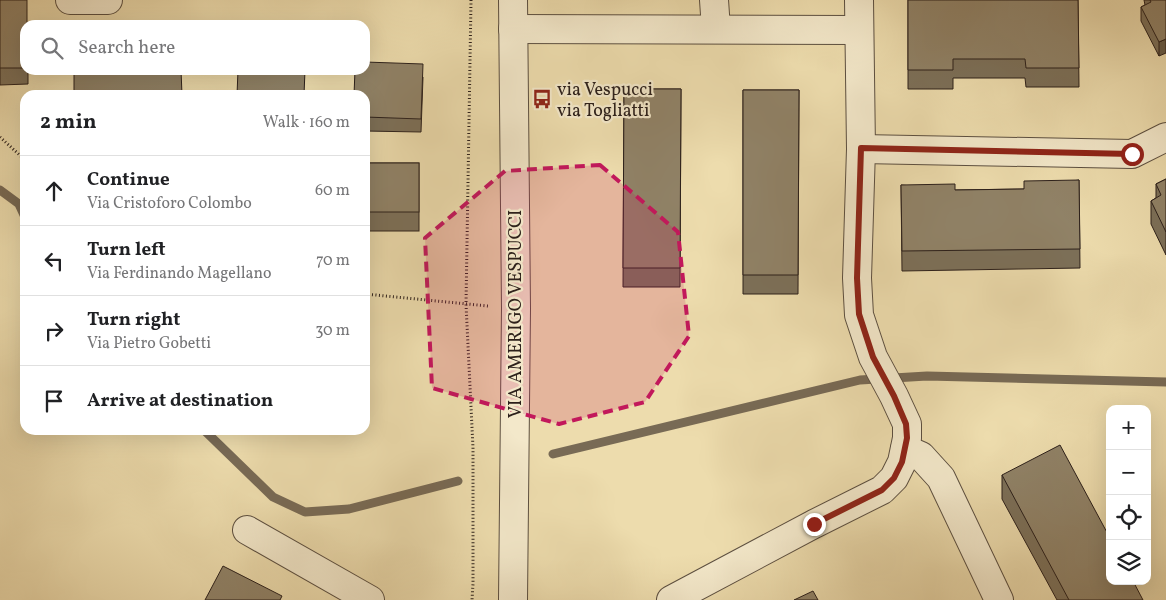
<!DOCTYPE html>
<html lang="en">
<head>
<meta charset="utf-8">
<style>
	body { margin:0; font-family:Vollkorn,serif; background:#f2f2f2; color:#202124 }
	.controls { position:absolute; right:15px; bottom:15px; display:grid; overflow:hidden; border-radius:10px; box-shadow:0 5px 20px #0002 }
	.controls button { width:45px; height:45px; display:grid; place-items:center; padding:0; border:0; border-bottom:1px solid #e0e0e0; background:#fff; color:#202124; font:25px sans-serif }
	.stop { position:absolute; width:15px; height:15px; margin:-11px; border:4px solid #8f2418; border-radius:50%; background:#fff }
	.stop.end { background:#8f2418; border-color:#fff; box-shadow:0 1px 5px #0008 }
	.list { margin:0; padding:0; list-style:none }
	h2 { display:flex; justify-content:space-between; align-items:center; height:65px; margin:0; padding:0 20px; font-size:21px }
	h2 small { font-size:16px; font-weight:400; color:#757577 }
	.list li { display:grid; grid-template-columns:32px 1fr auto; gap:15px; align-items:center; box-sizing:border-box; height:70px; padding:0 20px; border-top:1px solid #e0e0e0 }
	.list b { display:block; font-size:19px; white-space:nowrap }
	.list p { margin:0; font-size:16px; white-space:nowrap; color:#757577 }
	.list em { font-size:16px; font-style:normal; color:#757577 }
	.icon { flex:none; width:28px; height:28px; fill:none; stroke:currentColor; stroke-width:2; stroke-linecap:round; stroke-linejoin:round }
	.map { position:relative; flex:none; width:1166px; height:600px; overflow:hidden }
	.search { position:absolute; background:#fff; box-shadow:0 5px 20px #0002; left:20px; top:20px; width:350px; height:55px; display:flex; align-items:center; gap:12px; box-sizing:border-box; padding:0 18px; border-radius:15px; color:#757577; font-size:19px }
	.panel { position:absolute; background:#fff; box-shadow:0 5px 20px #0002; left:20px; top:90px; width:350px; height:345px; border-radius:15px }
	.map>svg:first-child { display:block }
</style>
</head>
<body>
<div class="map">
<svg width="1166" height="600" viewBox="0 0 1166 600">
	<rect width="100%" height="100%" fill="#eddcad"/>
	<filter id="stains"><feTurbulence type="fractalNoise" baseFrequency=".004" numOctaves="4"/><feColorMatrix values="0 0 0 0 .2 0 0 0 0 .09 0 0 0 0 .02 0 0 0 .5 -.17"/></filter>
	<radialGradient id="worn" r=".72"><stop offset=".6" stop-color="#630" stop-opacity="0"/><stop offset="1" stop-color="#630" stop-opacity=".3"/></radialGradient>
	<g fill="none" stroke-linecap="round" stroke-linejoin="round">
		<g stroke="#786a55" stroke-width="9">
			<path d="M0,190L19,204L25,217"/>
			<path d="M204,430L273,497L305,512L349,509L458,481"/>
			<path d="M553,454L860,380L927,376L1166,382"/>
		</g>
		<defs>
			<g id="minor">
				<path d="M70,0H108"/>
				<path d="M714,0L716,29"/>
				<path d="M513,29L859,30"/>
				<path d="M861,149L1132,154L1166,137"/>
				<path d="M905,449L921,456L941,478L999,600"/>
				<path d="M247,530L370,600"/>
				<path d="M513,600L516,308L513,0"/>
				<path d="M671,600L814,524L882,490L894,478L902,462L907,438V424L894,396L873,357L859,315L857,278L861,149L859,0"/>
			</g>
		</defs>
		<use href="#minor" stroke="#5c4f40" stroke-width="30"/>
		<g stroke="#2c201b" stroke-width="3" stroke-dasharray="1 2.5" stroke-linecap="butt">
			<path d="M471,0L466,304L473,448V584L472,600"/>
			<path d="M0,137L25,160"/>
			<path d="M365,294L488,306"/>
		</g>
		<use href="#minor" stroke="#f3e8ca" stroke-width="28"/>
	</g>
	<g fill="#7c7059" stroke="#2c201b">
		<path d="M0,0L25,25V70H28V84L0,85Z"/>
		<path d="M908,0H1078L1079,87H1026L1025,78H953V89H908Z"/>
		<path d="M1144,0H1166L1159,56L1141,21V7L1145,5Z"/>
		<path d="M423,77L421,132L365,131V95Z"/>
		<path d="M624,89H681L680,287H623Z"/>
		<path d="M743,90H799L798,294H743Z"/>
		<rect x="365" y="163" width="54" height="68"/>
		<path d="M1166,179V255L1151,224V201L1156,198V184Z"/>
		<path d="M1079,180L1080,268L902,271L901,185L955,190L1024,189Z"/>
		<path d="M1002,475L1143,600H1057L1002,499Z"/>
	</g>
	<path fill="#655b48" stroke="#2c201b" d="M1166,39V53L1159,56V42Z"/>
	<g fill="#908267" stroke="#2c201b">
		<path d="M0,0H27V25H25V68H0Z"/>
		<path d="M908,0H1078L1079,68H1026L1025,59H953V70H908Z"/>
		<path d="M1150,0H1166V39L1159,42L1141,7L1151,2Z"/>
		<path d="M365,62L423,64L421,119L365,117V95H354L355,70H365Z"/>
		<path d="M74,70H181L182,95H74Z"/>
		<path d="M238,70H305L304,95H237Z"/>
		<path d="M624,89H681L680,268H623Z"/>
		<path d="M743,90H799L798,275H743Z"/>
		<rect x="365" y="163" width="54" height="49"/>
		<path d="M1166,179V232L1151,201L1161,195L1156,184Z"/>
		<path d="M1079,180L1080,249L902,251L901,185L955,184V190L1024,189V181Z"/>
		<path d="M1060,445L1110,538V581H1133L1143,600H1069L1002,475Z"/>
		<path d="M223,566L282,596L280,600H205Z"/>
		<path d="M813,591L818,600H794Z"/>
	</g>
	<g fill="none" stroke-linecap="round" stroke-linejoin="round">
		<path stroke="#8f2418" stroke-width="6" d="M814,524L882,490L894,478L902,462L907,438L906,424L894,396L873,357L859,314L857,278L861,148L1132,154"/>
	</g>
	<path fill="#c2185b" fill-opacity="0.2" stroke="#c2185b" stroke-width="4" stroke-dasharray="10 6" stroke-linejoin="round" d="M600,165L678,232L689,336L645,402L559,424L432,388L425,238L505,171Z"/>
	<defs>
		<symbol id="bus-bare" viewBox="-9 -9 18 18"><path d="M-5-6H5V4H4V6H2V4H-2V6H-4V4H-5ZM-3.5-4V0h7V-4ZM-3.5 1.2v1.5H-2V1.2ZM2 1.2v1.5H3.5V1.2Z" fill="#8f2418" stroke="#f3e8ca" stroke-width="2.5" paint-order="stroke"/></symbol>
	</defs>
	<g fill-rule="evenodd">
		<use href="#bus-bare" x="528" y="85" width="28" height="28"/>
	</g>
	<g text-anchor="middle" stroke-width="4.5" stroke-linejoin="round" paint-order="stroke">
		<g font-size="18" fill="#2c201b" stroke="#f3e8ca" text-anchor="start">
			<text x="557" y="95">via Vespucci<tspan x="557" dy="21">via Togliatti</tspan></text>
		</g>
		<g font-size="18" fill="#2c201b" stroke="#f3e8ca">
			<text transform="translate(515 314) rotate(-90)" y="6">VIA AMERIGO VESPUCCI</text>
		</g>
	</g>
	<rect width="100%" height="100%" filter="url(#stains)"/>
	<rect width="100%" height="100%" fill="url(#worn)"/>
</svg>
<div class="controls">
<button>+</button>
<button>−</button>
<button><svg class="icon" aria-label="locate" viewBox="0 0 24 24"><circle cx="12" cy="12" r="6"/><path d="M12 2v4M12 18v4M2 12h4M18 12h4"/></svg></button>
<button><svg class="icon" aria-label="layers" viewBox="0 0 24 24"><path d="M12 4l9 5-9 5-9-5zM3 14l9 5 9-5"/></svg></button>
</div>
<div class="stop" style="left:1132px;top:154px"></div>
<div class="stop end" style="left:814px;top:524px"></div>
<div class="search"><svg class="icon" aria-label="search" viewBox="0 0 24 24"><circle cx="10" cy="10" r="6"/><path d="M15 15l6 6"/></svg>Search here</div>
<section class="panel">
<h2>2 min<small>Walk · 160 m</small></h2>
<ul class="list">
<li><svg class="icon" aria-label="ahead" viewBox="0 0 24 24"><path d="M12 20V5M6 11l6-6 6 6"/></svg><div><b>Continue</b><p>Via Cristoforo Colombo</p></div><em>60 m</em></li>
<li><svg class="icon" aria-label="left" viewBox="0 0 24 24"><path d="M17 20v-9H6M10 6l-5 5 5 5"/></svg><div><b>Turn left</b><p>Via Ferdinando Magellano</p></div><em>70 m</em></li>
<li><svg class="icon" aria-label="right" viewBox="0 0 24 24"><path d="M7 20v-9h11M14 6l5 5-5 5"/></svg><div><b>Turn right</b><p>Via Pietro Gobetti</p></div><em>30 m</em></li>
<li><svg class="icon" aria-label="arrive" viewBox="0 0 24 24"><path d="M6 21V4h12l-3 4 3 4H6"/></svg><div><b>Arrive at destination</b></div></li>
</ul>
</section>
</div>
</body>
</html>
